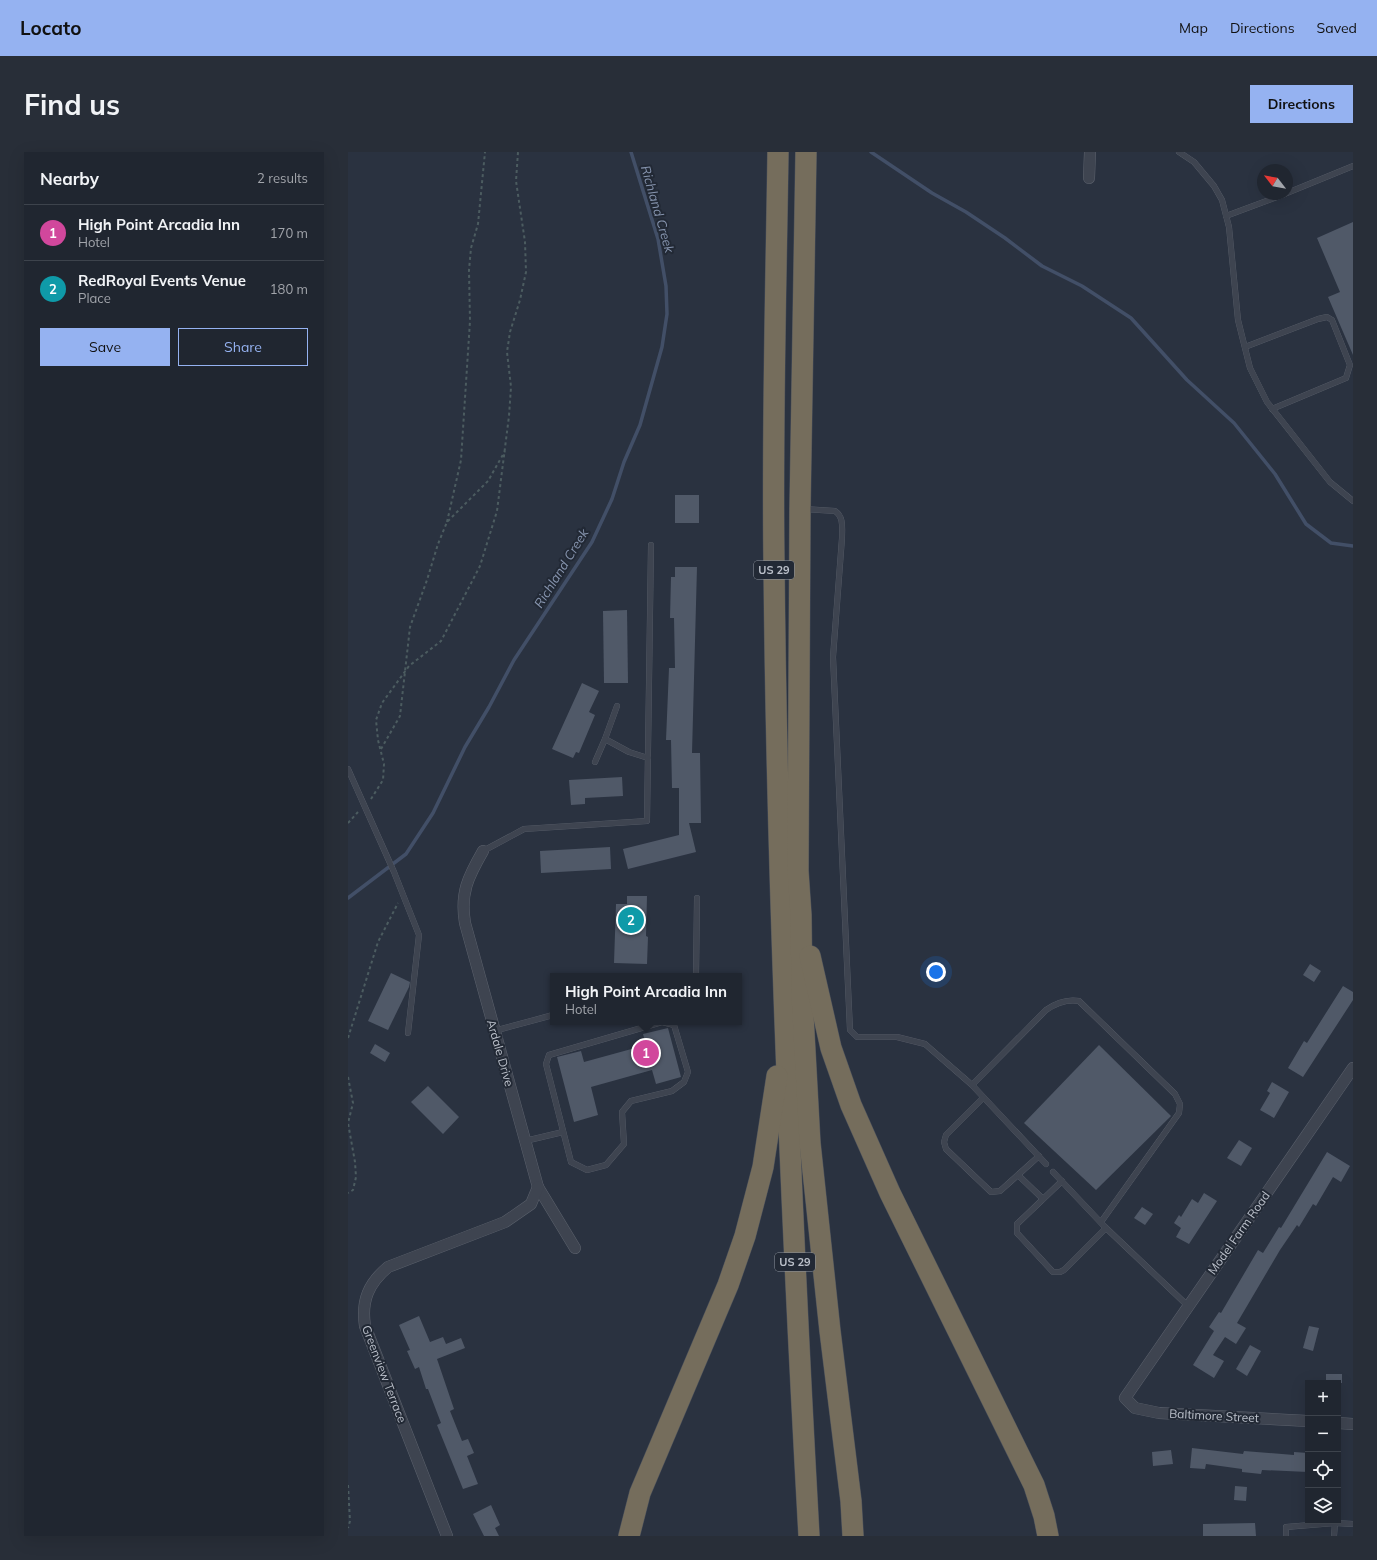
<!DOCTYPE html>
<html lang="en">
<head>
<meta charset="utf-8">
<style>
	body { margin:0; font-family:Mulish,sans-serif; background:#282e38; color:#f1f3f6 }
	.controls { position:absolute; right:12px; bottom:12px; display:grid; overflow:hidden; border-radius:0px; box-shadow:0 4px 16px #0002 }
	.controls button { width:36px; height:36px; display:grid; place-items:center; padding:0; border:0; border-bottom:1px solid #3d434c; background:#202630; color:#f1f3f6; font:20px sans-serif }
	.compass { position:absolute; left:909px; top:12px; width:36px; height:36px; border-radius:50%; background:#202630; box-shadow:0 4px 16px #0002; rotate:301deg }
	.you { position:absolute; left:588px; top:820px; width:14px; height:14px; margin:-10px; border:3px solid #fff; border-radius:50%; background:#1a73e8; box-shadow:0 0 0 6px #1a73e833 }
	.badge { display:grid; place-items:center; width:26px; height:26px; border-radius:50%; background:#95b2f1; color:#fff; font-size:13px; font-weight:700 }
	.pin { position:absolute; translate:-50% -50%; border:2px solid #fff; box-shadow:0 1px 4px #0006 }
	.popup { position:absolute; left:202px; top:821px; width:192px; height:52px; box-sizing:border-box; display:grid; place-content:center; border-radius:0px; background:#202630; filter:drop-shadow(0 1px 3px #0005); font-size:13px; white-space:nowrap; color:#a2a5ab }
	.popup b { font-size:15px; color:#f1f3f6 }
	.popup::after { content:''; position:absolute; left:50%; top:100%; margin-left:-8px; border:8px solid transparent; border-top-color:#202630 }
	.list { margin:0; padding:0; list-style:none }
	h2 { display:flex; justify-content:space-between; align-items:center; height:52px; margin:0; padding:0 16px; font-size:17px }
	h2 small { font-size:13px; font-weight:400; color:#a2a5ab }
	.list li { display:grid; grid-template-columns:26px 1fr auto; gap:12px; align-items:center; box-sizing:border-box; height:56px; padding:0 16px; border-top:1px solid #3d434c }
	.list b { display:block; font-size:15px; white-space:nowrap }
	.list p { margin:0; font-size:13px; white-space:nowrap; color:#a2a5ab }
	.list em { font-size:13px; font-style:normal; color:#a2a5ab }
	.actions { display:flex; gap:8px; padding:12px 16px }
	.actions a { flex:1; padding:9px 0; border:1px solid #95b2f1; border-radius:0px; text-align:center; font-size:14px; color:#95b2f1 }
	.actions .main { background:#95b2f1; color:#111 }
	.icon { flex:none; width:22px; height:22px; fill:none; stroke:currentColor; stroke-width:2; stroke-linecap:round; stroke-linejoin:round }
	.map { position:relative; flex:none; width:1005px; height:1384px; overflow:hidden; border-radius:0px }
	header { display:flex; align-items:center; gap:24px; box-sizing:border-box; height:56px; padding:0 20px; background:#95b2f1; color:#111 }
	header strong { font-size:19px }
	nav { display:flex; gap:22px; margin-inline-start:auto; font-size:14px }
	.intro { display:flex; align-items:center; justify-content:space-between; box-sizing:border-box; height:96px; padding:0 24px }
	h1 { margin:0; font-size:28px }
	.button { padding:10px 18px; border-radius:0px; background:#95b2f1; color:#111; font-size:14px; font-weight:700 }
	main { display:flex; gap:24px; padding:0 24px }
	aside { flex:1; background:#202630; border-radius:0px; box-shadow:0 4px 16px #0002 }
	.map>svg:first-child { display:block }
</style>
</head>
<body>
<header>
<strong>Locato</strong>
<nav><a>Map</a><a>Directions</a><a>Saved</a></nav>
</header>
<div class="intro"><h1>Find us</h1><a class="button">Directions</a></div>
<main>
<aside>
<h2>Nearby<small>2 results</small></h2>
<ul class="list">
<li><span class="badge" style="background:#d1479c">1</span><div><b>High Point Arcadia Inn</b><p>Hotel</p></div><em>170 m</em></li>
<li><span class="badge" style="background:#0f9aa8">2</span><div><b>RedRoyal Events Venue</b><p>Place</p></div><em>180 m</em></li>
</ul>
<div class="actions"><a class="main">Save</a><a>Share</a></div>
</aside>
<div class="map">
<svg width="1005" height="1384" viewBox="0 0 1005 1384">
	<rect width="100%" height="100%" fill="#2a3240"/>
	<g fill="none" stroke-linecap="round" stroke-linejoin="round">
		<g stroke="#424f67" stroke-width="3.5">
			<path d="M523,0L584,41L618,60L657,86L694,114L734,134L783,166L839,228L886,271L927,322L958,372L983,391L1005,394"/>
			<path d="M0,746L58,702L85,661L117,595L141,555L166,508L244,390L264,347L276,310L292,273L314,195L319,162L318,134L310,87L283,0"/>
		</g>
	</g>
	<g fill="#505968">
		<path d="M1005,70V203L980,145L992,140L969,86Z"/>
		<rect x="327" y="343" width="24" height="28"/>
		<path d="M327,415H349L344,601H352L353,671H341L348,700L280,717L275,697L331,683V636H324L323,588H318L321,516H327L326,466H322L323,425H327Z"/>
		<path d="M279,458L280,531H256L255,459Z"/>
		<path d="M234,531L251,539L241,560L247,563L231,601L228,600L225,606L204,597Z"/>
		<path d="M274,625L275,644L237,646V652L223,653L221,628Z"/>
		<path d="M262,695L263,717L193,721L192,699Z"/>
		<path d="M279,744H299L298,784L300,785L299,812L266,811L268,752H279Z"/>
		<path d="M962,812L973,819L966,830L955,823Z"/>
		<path d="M43,821L62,830L61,835L40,878L20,869Z"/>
		<path d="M995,834L1005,840V848L955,925L940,916L956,889L959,891Z"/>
		<path d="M320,876L333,925L308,932L304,918L243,935L250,963L226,970L209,905L233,899L236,910L298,893L295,882Z"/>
		<path d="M27,892L42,901L37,910L22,901Z"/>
		<path d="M751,893L823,964L748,1038L676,971Z"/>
		<path d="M924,930L941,940L926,966L912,958L922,941L919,939Z"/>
		<path d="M80,934L111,965L95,982L63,950Z"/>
		<path d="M891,988L904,996L893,1014L879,1006Z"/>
		<path d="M979,1000L1002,1014L993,1030L985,1025L968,1054L965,1052L951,1075L949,1073L932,1098L889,1171L898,1176L888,1192L877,1185L865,1203L876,1209L866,1226L845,1213L866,1179L861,1175L871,1160L873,1161L910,1098L915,1101L931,1075L933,1076Z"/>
		<path d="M856,1041L869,1049L841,1092L828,1085L833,1076L826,1071L831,1063L833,1065L844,1047L850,1051Z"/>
		<path d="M794,1055L805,1062L797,1073L786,1066Z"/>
		<path d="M71,1164L82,1190L95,1185L98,1192L113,1186L117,1196L89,1207L106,1257L102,1259L114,1289L120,1287L126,1301L119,1304L130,1332L115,1337L89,1273L93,1271L80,1237H78L71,1215L67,1217L59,1199L62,1198L51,1173Z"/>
		<path d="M961,1174L971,1176L965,1199L955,1196Z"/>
		<path d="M902,1193L913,1199L899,1224L888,1217Z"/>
		<rect x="978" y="1222" width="16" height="9"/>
		<path d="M844,1296L895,1302L896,1299L946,1303V1300L960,1301V1320L914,1318L913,1322L894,1320V1317L858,1312L857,1317L842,1316Z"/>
		<path d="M823,1298L825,1312L805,1314L804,1300Z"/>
		<path d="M887,1334L899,1335L898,1349L886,1348Z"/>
		<path d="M143,1353L152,1373L147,1376L151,1384H136L125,1362Z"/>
		<path d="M907,1371L908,1384H855V1372Z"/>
	</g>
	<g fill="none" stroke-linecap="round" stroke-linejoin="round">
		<defs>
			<g id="lane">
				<path d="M831,0L846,10L866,34L874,48L881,75L890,168L902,216L919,250L982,330L1005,349"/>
				<path d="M939,41L1005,14"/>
				<path d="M878,64L937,42"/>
				<path d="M897,195L970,167L979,165L984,168L1002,213L998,226L924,257"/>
				<path d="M456,357L487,359C496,365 494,376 494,386L485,505L502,878L509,885H549L577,892L624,933L698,1012"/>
				<path d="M269,554L257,587L281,600L300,606"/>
				<path d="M247,610L257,587"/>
				<path d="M0,617L46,720L71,783L60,881"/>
				<path d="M135,699L176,677L299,669L303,393"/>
				<path d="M348,824L349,746"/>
				<path d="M314,870L326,873L340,920L336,930L324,939L283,949L274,960L276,992L258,1013L239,1018L223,1010L198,912L201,903Z"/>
				<path d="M146,879L205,863"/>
				<path d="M624,933L698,858C708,851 719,847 731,849L827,942L832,952L831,961L753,1070"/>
				<path d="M635,946L598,983L596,990L598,997L643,1040L652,1039L691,1004"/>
				<path d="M177,989L215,980"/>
				<path d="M705,1020L757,1075L840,1154"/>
				<path d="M670,1023L695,1047"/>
				<path d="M714,1029L669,1072V1081L705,1120H712L716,1118L758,1076"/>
				<path d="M938,1384V1375L987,1371"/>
				<path d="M986,1384L987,1371L1005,1372"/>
			</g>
			<g id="street">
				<path d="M741,26L742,0"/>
				<path d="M135,699C120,725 112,741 117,771L190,1035L227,1096"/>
				<path d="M960,1269L811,1261L787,1256L777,1246L1005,916"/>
				<path d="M990,1271L1005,1272"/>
				<path d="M99,1384L17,1174C13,1148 21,1131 40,1115L157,1070L183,1052L190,1035"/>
			</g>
			<g id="highway">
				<path d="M430,0C428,137 424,274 426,411C429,735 443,1060 461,1384"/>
				<path d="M458,0L452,357L450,719L453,763L454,844L462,991L482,1179L503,1349L505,1384"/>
				<path d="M462,804L483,896L503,953L542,1041L686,1333L696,1364L700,1384"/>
				<path d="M281,1384L292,1341L380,1133L397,1084L415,1015L429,924"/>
			</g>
		</defs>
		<use href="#lane" stroke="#5c626d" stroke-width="6"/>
		<use href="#street" stroke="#5c626d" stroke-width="12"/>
		<use href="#highway" stroke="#494f5a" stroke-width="22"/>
		<g stroke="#4c5c60" stroke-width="2" stroke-dasharray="3 3" stroke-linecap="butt">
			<path d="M99,370L113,308L122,169L121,118L123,96L130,72L137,0"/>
			<path d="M33,597L52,564L62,475L79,428L90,392L99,370L140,329L157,299"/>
			<path d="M23,647L35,628L36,612L30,588L28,568L34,551L61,514L93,489L132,414L149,359L161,264L163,235L159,200L162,180L172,148L178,120L177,90L168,29L170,0"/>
			<path d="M0,671L10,660"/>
			<path d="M0,886L30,790L50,751"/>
			<path d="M0,925L5,951L0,971L7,1010L8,1025L5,1038L0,1041"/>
			<path d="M0,1333L2,1369L0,1376"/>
		</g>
		<use href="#lane" stroke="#3e4450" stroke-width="5.5"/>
		<use href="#street" stroke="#3e4450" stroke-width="11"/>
		<use href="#highway" stroke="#756d5c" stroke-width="21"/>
	</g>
	<g text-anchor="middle" stroke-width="4" stroke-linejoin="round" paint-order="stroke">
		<g fill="#222935" stroke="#8d939d" stroke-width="1">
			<rect x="406" y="409" width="40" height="18" rx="3"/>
			<rect x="427" y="1101" width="40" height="18" rx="3"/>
		</g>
		<g font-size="11" font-weight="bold" fill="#bbc0ca">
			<text x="426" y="422">US 29</text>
			<text x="447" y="1114">US 29</text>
		</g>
		<g font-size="12" fill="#bbc0ca" stroke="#222935">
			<text transform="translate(152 901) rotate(74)" y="4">Ardale Drive</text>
			<text transform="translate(891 1081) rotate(-55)" y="4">Model Farm Road</text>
			<text transform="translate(36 1222) rotate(69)" y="4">Greenview Terrace</text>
			<text transform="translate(866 1264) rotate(3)" y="4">Baltimore Street</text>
		</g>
		<g font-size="13" font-style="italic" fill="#8694ae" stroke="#222935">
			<text transform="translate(310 57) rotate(74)" y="5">Richland Creek</text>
			<text transform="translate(213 416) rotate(-58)" y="5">Richland Creek</text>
		</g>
	</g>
</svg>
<div class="controls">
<button>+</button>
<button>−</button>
<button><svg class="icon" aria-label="locate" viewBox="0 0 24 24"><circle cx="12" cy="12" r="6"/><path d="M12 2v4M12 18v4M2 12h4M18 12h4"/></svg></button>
<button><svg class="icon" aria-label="layers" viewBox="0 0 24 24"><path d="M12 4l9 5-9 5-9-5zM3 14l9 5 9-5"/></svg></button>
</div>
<svg class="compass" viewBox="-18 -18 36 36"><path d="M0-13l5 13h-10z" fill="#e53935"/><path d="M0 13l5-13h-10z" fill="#a2a5ab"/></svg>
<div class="you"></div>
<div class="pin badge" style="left:298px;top:901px;background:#d1479c">1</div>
<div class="popup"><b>High Point Arcadia Inn</b>Hotel</div>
<div class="pin badge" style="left:283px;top:768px;background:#0f9aa8">2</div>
</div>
</main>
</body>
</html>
